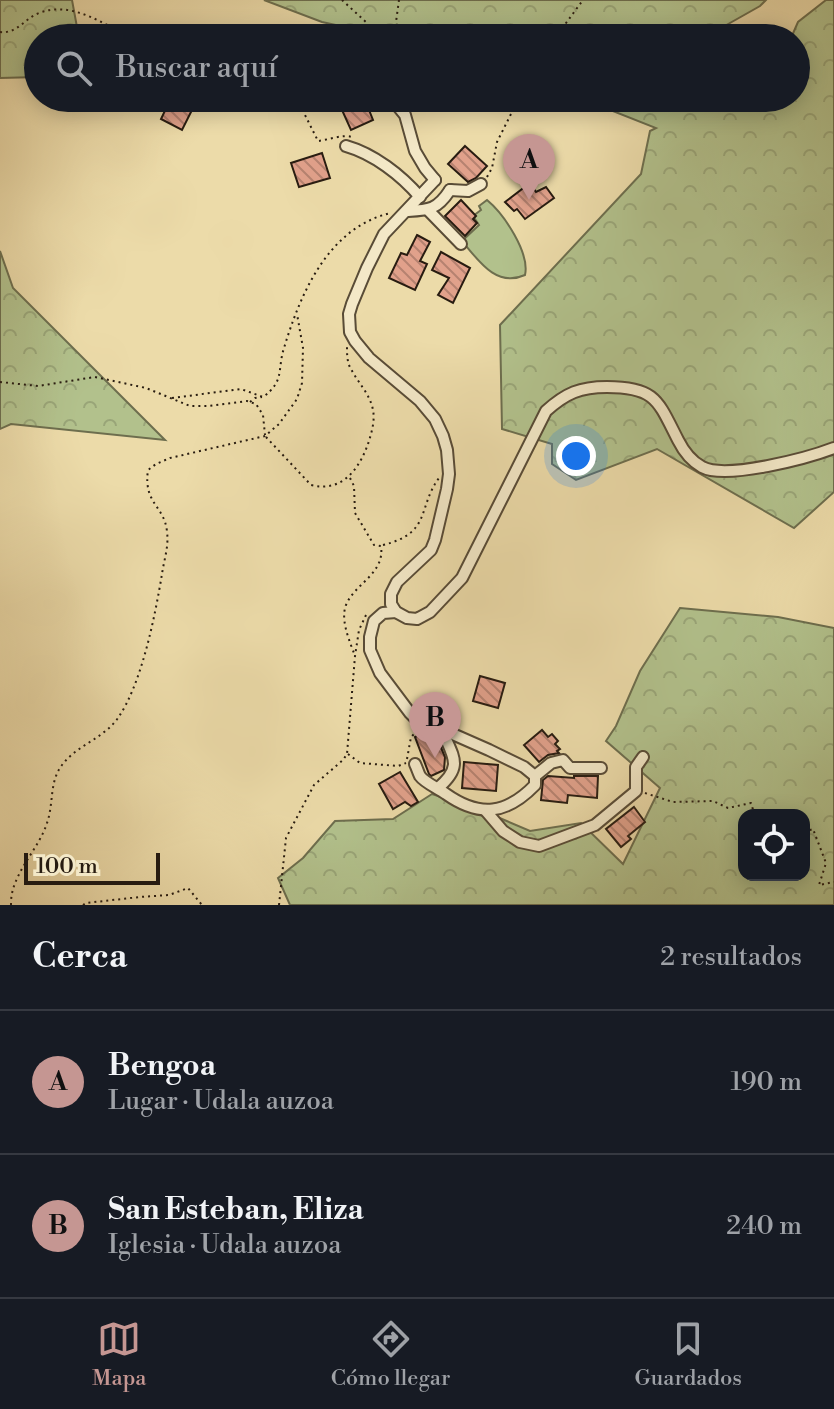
<!DOCTYPE html>
<html lang="es">
<head>
<meta charset="utf-8">
<style>
	body { margin:0; font-family:"Libre Bodoni",serif; background:#242831; color:#f1f3f6 }
	.controls { position:absolute; right:24px; bottom:24px; display:grid; overflow:hidden; border-radius:16px; box-shadow:0 4px 20px #0003 }
	.controls button { width:72px; height:72px; display:grid; place-items:center; padding:0; border:0; border-bottom:2px solid #363941; background:#171b24; color:#f1f3f6; font:40px sans-serif }
	.scale { position:absolute; left:24px; bottom:20px; width:136px; box-sizing:border-box; padding-left:8px; border:4px solid #281c11; border-top:0; font-size:22px; line-height:28px; white-space:nowrap; color:#281c11; -webkit-text-stroke:6px #f3e8c7; paint-order:stroke }
	.you { position:absolute; left:576px; top:456px; width:28px; height:28px; margin:-20px; border:6px solid #fff; border-radius:50%; background:#1a73e8; box-shadow:0 0 0 12px #1a73e833 }
	.badge { display:grid; place-items:center; width:52px; height:52px; border-radius:50%; background:#c59692; color:#111; font-size:26px; font-weight:700 }
	.pin { position:absolute; translate:-50% -66px; filter:drop-shadow(0 2px 4px #0008) }
	.pin::after { content:''; position:absolute; top:42px; width:28px; height:24px; background:inherit; clip-path:polygon(0 0,100% 0,50% 100%) }
	.list { margin:0; padding:0; list-style:none }
	h2 { display:flex; justify-content:space-between; align-items:center; height:104px; margin:0; padding:0 32px; font-size:34px }
	h2 small { font-size:26px; font-weight:400; color:#9ea1a6 }
	.list li { display:grid; grid-template-columns:52px 1fr auto; gap:24px; align-items:center; box-sizing:border-box; height:144px; padding:0 32px; border-top:2px solid #363941 }
	.list b { display:block; font-size:30px; white-space:nowrap }
	.list p { margin:0; font-size:26px; white-space:nowrap; color:#9ea1a6 }
	.list em { font-size:26px; font-style:normal; color:#9ea1a6 }
	.icon { flex:none; width:44px; height:44px; fill:none; stroke:currentColor; stroke-width:2; stroke-linecap:round; stroke-linejoin:round }
	.map { position:relative; flex:none; width:834px; height:905px; overflow:hidden }
	.search { position:absolute; background:#171b24; box-shadow:0 4px 20px #0003; left:24px; right:24px; top:24px; height:88px; display:flex; align-items:center; gap:20px; box-sizing:border-box; padding:0 28px; border-radius:44px; color:#9ea1a6; font-size:30px }
	.sheet { height:392px; background:#171b24 }
	nav { display:flex; justify-content:space-around; align-items:center; box-sizing:border-box; height:112px; border-top:2px solid #363941; background:#171b24; font-size:22px; color:#9ea1a6 }
	nav a { display:grid; justify-items:center; gap:4px }
	nav .on { color:#c59692 }
	.map>svg:first-child { display:block }
</style>
</head>
<body>
<div class="map">
<svg width="834" height="905" viewBox="0 0 834 905">
	<defs>
		<pattern id="forest-crowns" width="20" height="18" patternUnits="userSpaceOnUse" patternTransform="scale(2)"><rect width="20" height="18" fill="#b2c18c"/><path d="M2 6a3 3 0 1 1 6 0M12 15a3 3 0 1 1 6 0" fill="none" stroke="#99a578"/></pattern>
		<pattern id="building-back-hatch" width="6" height="6" patternUnits="userSpaceOnUse" patternTransform="scale(2)"><rect width="6" height="6" fill="#e1a18b"/><path d="M-1 5l2 2M0 0l6 6M5-1l2 2" fill="none" stroke="#b68270"/></pattern>
	</defs>
	<rect width="100%" height="100%" fill="#ecdba9"/>
	<filter id="stains"><feTurbulence type="fractalNoise" baseFrequency=".0025" numOctaves="4"/><feColorMatrix values="0 0 0 0 .2 0 0 0 0 .09 0 0 0 0 .02 0 0 0 .5 -.17"/></filter>
	<radialGradient id="worn" r=".72"><stop offset=".6" stop-color="#630" stop-opacity="0"/><stop offset="1" stop-color="#630" stop-opacity=".3"/></radialGradient>
	<g fill="url(#forest-crowns)" stroke="#6d6e4e" stroke-width="2" fill-rule="evenodd">
		<path d="M0,0H72L79,38H38V77L0,78Z"/>
		<path d="M264,0H766L760,6L707,36V38H395L322,22Z"/>
		<path d="M826,0H834V492L794,528L657,449L576,480L552,464V444L502,429L500,325L641,174L650,131L656,128L580,98H796V38H791L798,22Z"/>
		<path d="M0,251L13,288L165,440L11,424L0,429Z"/>
		<path d="M680,608L778,617L834,628V905H290L278,878L303,858L335,821L393,819L432,794L481,810L530,831L581,823L623,864L660,788L606,741L616,726L640,671ZM744,815H804V875H744Z"/>
	</g>
	<path fill="#b2c18c" stroke="#6d6e4e" stroke-width="2" d="M487,200C504,214 530,253 525,275C496,288 478,260 462,241L479,225L473,216L481,210L479,206Z"/>
	<g fill="url(#building-back-hatch)" stroke="#281c11" stroke-width="2">
		<path d="M171,98H192L197,100L182,130L161,119Z"/>
		<path d="M365,100L373,120L351,130L342,110Z"/>
		<path d="M465,146L487,166L476,178L468,182L448,164Z"/>
		<path d="M322,153L330,178L299,187L291,163Z"/>
		<path d="M530,183L536,192L546,187L554,198L525,219L517,209L514,211L505,202Z"/>
		<path d="M461,200L476,216L473,219L477,223L465,236L445,216Z"/>
		<path d="M417,235L430,242L420,261L427,264L415,290L389,278L401,253L407,255Z"/>
		<path d="M441,252L470,268L453,303L438,295L449,278L432,270Z"/>
		<path d="M480,676L505,683L498,708L473,701Z"/>
		<path d="M542,730L548,737L552,734L558,741L555,744L560,749L557,751L559,753L548,755L539,762L524,745Z"/>
		<path d="M422,734L436,736L445,757L444,770L431,776L429,774L415,737Z"/>
		<path d="M464,762L498,765L496,791L462,788Z"/>
		<path d="M400,772L418,802L411,806L405,802L393,809L379,784Z"/>
		<path d="M548,776L574,778V776H598L597,798L568,795L567,803L541,800L543,780Z"/>
		<path d="M634,807L645,822L628,836L631,839L621,847L606,829Z"/>
	</g>
	<g fill="none" stroke-linecap="round" stroke-linejoin="round">
		<defs>
			<g id="minor">
				<path d="M391,98L405,115L415,151L425,168L435,180"/>
				<path d="M346,146C374,154 401,175 420,197"/>
				<path d="M435,180L384,234L367,268L352,304L349,314L350,332L355,341L369,358L420,401L435,419L443,436L447,450L449,474L447,489L435,540L431,550L397,582L391,594V604L396,612L407,618L417,619L430,612L462,578L546,411C566,393 580,387 607,387C656,387 658,401 678,440C684,452 691,461 702,467C726,480 808,458 834,448"/>
				<path d="M450,190L468,191L481,184"/>
				<path d="M428,210L461,244"/>
				<path d="M407,211C429,210 437,210 450,190"/>
				<path d="M396,612L383,613L374,621L370,637V650L380,673L410,713L423,726L439,728L489,750L524,767L535,776"/>
				<path d="M415,764C417,768 418,772 420,776C425,783 438,788 446,794C480,818 507,814 535,785V776L551,763L563,760L570,768H601"/>
				<path d="M438,788C464,766 453,757 442,730"/>
				<path d="M485,810L503,831L520,842L539,846L595,825L636,791V767L643,757"/>
			</g>
		</defs>
		<use href="#minor" stroke="#594c37" stroke-width="14"/>
		<g stroke="#281c11" stroke-width="2" stroke-dasharray="2 4" stroke-linecap="butt">
			<path d="M342,0L367,23L376,38"/>
			<path d="M399,0L396,22L400,38"/>
			<path d="M0,32C17,34 24,19 39,13C73,0 103,25 134,38"/>
			<path d="M555,38L583,0"/>
			<path d="M306,98L303,111L318,141C328,140 343,134 352,137"/>
			<path d="M487,177L492,168L497,142L519,98"/>
			<path d="M0,382L38,386L95,377L146,388L190,406H209L247,401L256,404L263,415L265,435"/>
			<path d="M172,398L241,389L263,397C285,381 277,370 284,348C301,292 329,227 391,213"/>
			<path d="M250,402L255,398L262,397"/>
			<path d="M266,437L311,485C343,493 360,468 369,441C372,431 375,420 373,410C370,393 356,381 349,365C347,359 347,353 347,346"/>
			<path d="M350,478L354,486L355,513L374,545L381,546C385,574 355,583 346,605C340,620 350,642 355,656"/>
			<path d="M383,545C432,533 417,508 439,478"/>
			<path d="M348,754L360,763L398,766L406,763"/>
			<path d="M407,759L411,737L416,732"/>
			<path d="M645,793L673,802L713,801L728,808L751,803L754,813L752,815"/>
			<path d="M804,832L813,829L826,863L819,885L834,882"/>
			<path d="M11,905C10,875 38,851 47,823C54,803 49,782 62,765C77,745 103,739 118,718C142,683 155,616 162,574C164,560 169,546 167,532C165,506 143,504 148,470L156,464L170,458L265,436L279,424L297,399L302,383L303,348L297,314"/>
			<path d="M83,905L86,903L140,897L169,895L188,888L202,905"/>
			<path d="M279,905L286,838L314,785L343,760L347,754L355,656L359,630L366,615"/>
		</g>
		<use href="#minor" stroke="#f3e8c7" stroke-width="10"/>
	</g>
	<rect width="100%" height="100%" filter="url(#stains)"/>
	<rect width="100%" height="100%" fill="url(#worn)"/>
</svg>
<div class="controls">
<button><svg class="icon" aria-label="locate" viewBox="0 0 24 24"><circle cx="12" cy="12" r="6"/><path d="M12 2v4M12 18v4M2 12h4M18 12h4"/></svg></button>
</div>
<div class="scale">100 m</div>
<div class="you"></div>
<div class="pin badge" style="left:529px;top:200px">A</div>
<div class="pin badge" style="left:435px;top:758px">B</div>
<div class="search"><svg class="icon" aria-label="search" viewBox="0 0 24 24"><circle cx="10" cy="10" r="6"/><path d="M15 15l6 6"/></svg>Buscar aquí</div>
</div>
<section class="sheet">
<h2>Cerca<small>2 resultados</small></h2>
<ul class="list">
<li><span class="badge">A</span><div><b>Bengoa</b><p>Lugar · Udala auzoa</p></div><em>190 m</em></li>
<li><span class="badge">B</span><div><b>San Esteban, Eliza</b><p>Iglesia · Udala auzoa</p></div><em>240 m</em></li>
</ul>
</section>
<nav>
<a class="on"><svg class="icon" aria-label="map" viewBox="0 0 24 24"><path d="M3 6l6-2 6 2 6-2v14l-6 2-6-2-6 2zM9 4v14M15 6v14"/></svg>Mapa</a>
<a><svg class="icon" aria-label="directions" viewBox="0 0 24 24"><path d="M12 3l9 9-9 9-9-9zM9 14v-3h6M13 9l2 2-2 2"/></svg>Cómo llegar</a>
<a><svg class="icon" aria-label="saved" viewBox="0 0 24 24"><path d="M7 4h10v16l-5-4-5 4z"/></svg>Guardados</a>
</nav>
</body>
</html>
